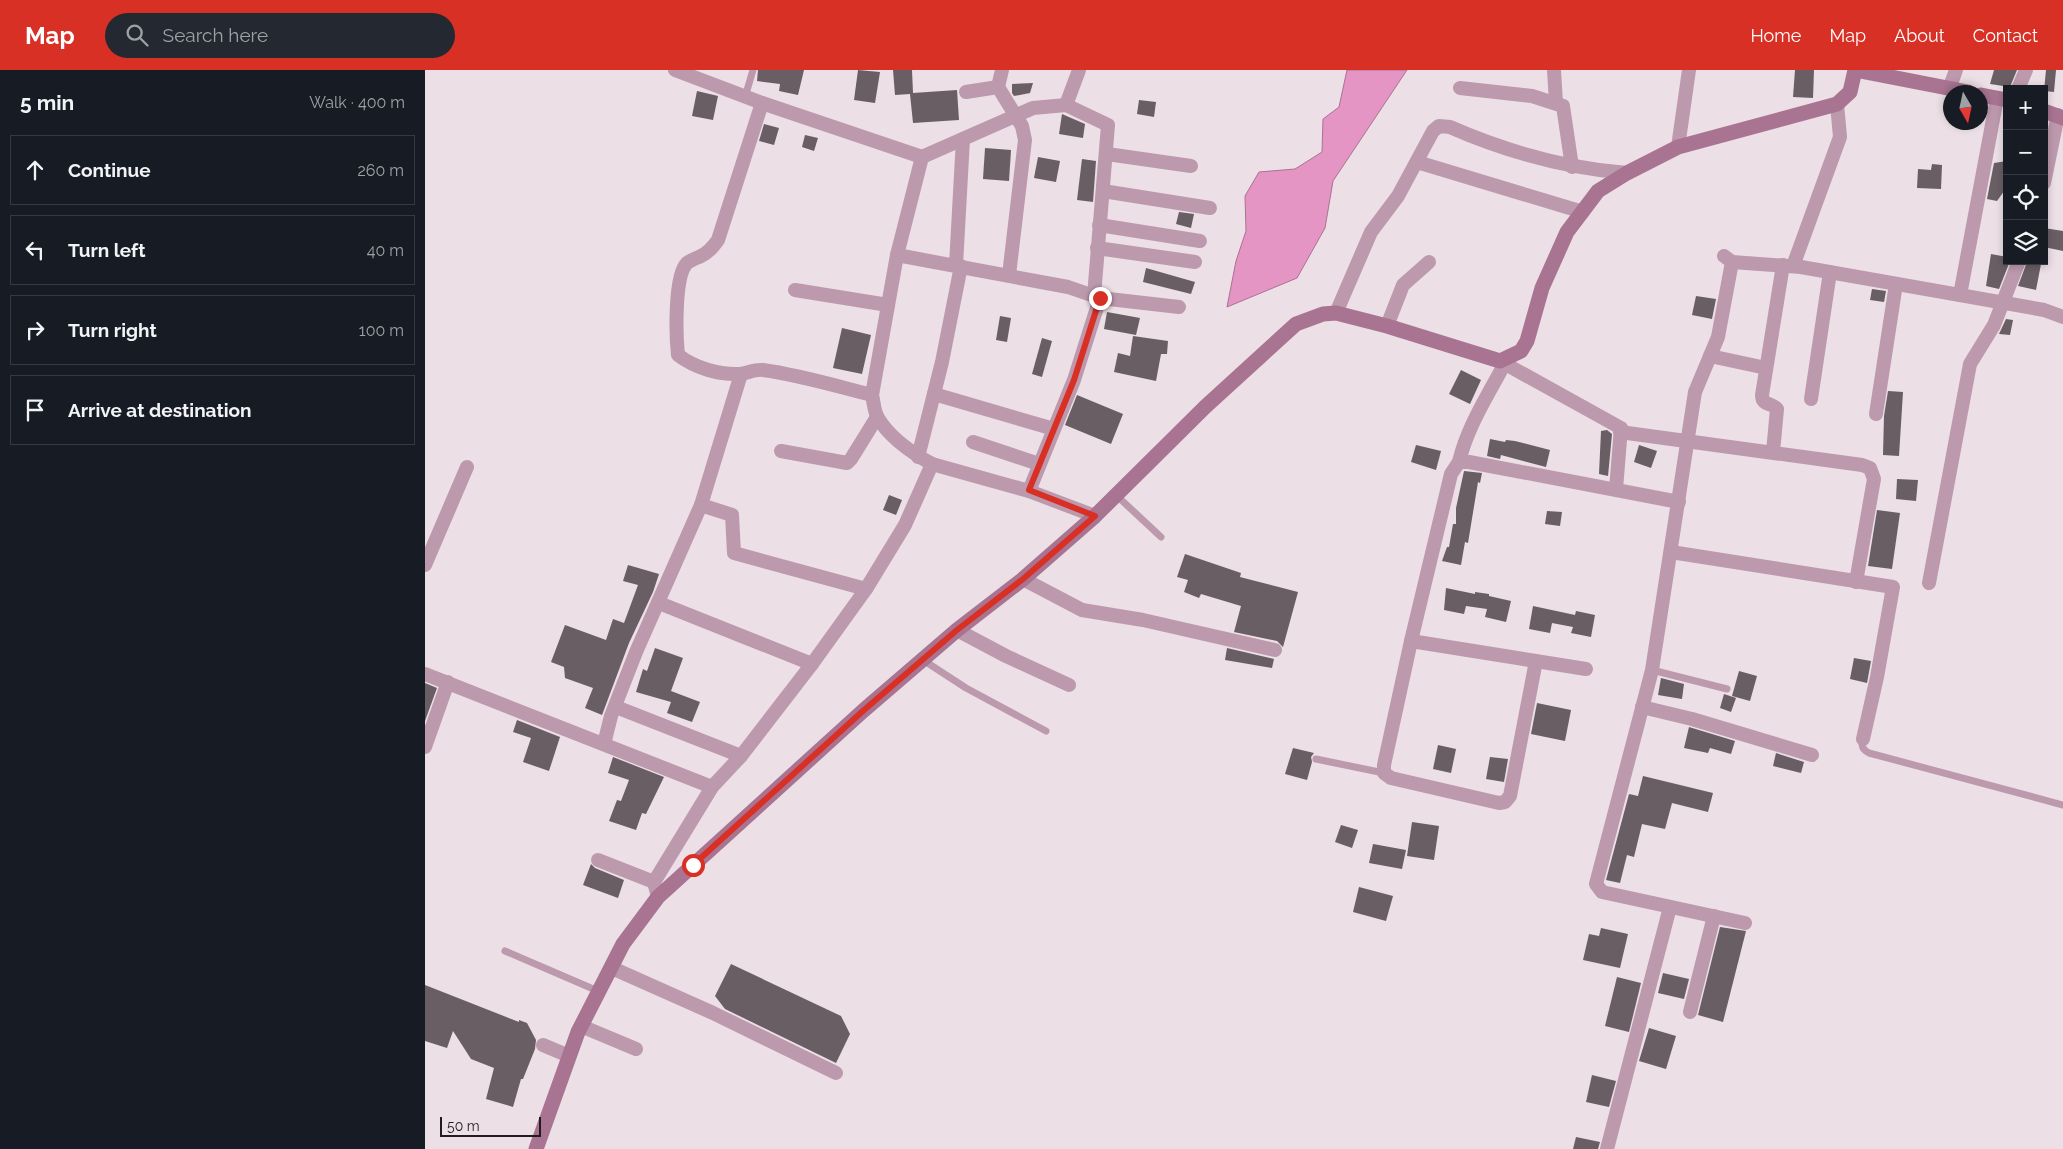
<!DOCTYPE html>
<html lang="en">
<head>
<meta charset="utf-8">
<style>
	body { margin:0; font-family:Raleway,sans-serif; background:#242831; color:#f1f3f6 }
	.controls { position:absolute; right:15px; top:15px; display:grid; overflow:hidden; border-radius:0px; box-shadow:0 2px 8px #0003 }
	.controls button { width:45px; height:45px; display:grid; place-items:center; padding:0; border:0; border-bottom:1px solid #363941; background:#171b24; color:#f1f3f6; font:25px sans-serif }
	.compass { position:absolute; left:1518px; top:15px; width:45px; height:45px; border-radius:50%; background:#171b24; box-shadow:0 2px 8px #0003; rotate:171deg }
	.scale { position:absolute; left:15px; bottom:12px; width:101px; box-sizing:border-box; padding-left:5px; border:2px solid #201c1e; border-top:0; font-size:14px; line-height:18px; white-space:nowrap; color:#201c1e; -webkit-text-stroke:4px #ecdfe6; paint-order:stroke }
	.stop { position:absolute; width:15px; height:15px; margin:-11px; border:4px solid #d93025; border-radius:50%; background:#fff }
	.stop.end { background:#d93025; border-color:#fff; box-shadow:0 1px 5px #0008 }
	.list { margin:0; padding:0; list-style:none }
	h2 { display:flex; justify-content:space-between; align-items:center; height:65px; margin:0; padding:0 20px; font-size:21px }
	h2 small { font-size:16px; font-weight:400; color:#9ea1a6 }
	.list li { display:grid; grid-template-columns:32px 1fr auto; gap:15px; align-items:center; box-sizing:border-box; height:70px; margin:0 10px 10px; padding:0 10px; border:1px solid #363941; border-radius:0px }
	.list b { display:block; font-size:19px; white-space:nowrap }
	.list em { font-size:16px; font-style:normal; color:#9ea1a6 }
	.icon { flex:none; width:28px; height:28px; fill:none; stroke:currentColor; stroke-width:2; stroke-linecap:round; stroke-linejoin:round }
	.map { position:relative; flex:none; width:1638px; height:1079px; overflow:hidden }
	header { display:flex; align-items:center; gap:30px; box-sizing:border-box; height:70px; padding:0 25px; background:#d93025; color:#fff }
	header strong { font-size:24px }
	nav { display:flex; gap:28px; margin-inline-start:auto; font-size:18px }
	.search { width:350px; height:45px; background:#242831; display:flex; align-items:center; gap:12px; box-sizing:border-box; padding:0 18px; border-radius:28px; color:#9ea1a6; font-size:19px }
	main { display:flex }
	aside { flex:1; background:#171b24 }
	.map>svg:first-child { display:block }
</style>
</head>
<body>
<header>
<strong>Map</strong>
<div class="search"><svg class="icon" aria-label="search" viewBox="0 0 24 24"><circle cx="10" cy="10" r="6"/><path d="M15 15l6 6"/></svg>Search here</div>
<nav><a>Home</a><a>Map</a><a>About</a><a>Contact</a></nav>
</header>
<main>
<aside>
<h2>5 min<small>Walk · 400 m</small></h2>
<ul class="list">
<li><svg class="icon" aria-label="ahead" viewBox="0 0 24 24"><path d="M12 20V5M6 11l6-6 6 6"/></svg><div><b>Continue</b></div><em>260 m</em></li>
<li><svg class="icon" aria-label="left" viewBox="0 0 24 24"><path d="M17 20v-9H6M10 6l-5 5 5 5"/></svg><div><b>Turn left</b></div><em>40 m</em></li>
<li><svg class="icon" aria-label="right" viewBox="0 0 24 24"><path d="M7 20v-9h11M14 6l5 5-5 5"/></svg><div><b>Turn right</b></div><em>100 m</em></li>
<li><svg class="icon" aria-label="arrive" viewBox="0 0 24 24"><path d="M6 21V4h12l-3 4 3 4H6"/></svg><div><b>Arrive at destination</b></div></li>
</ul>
</aside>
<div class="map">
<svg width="1638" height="1079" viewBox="0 0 1638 1079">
	<rect width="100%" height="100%" fill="#ecdfe6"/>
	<path fill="#e595c3" stroke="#aa7192" d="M922,0H982L908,111L900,158L872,208L802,237L811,191L821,161L820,126L834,102L870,99L897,82L898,49L914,37Z"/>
	<g fill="#695e64">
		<path d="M333,0H379L373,25L354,21L355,14L332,11Z"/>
		<path d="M433,0L455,2L450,33L429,30Z"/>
		<path d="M468,0H487L488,23L532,20L534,50L488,53L485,24L470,25Z"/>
		<path d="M1370,0H1389L1388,28L1368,27Z"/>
		<path d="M1569,0H1592L1585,17L1565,14Z"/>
		<path d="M1621,0H1631L1629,22L1619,21Z"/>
		<path d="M608,13L605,23L589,26L587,23V14Z"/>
		<path d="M272,21L293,26L288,50L267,46Z"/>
		<path d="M714,30L731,32L729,47L712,44Z"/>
		<path d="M637,44L660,54L658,68L634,64Z"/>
		<path d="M339,54L354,58L349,75L334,71Z"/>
		<path d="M380,65L393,68L389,81L377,77Z"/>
		<path d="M560,78L586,80L584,111L558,109Z"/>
		<path d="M613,87L635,91L631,112L609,108Z"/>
		<path d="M657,89L671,91L668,132L652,130Z"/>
		<path d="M1582,91V117L1572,131L1562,129L1569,93Z"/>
		<path d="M1507,94L1517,95L1516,119L1492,118L1493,99L1506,100Z"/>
		<path d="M754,142L769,144L766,158L751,154Z"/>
		<path d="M1619,158L1638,161V181L1619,177Z"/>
		<path d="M1566,184L1582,187V191H1585L1574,219L1561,216Z"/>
		<path d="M1602,192L1616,194L1611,220L1593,216Z"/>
		<path d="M721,198L770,212L766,224L718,212Z"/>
		<path d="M1447,219L1461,221L1459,232L1445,230Z"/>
		<path d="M1271,226L1291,229L1287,249L1267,245Z"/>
		<path d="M682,242L715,248L711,265L679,259Z"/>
		<path d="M575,246L586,248L582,272L571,270Z"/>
		<path d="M1581,249L1588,250L1585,265L1574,264Z"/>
		<path d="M417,258L446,265L437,304L408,298Z"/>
		<path d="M708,266L743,271L742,284H736L731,311L689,302L693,283L705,286Z"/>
		<path d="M617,268L627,271L617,307L607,304Z"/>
		<path d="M1036,300L1056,310L1045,334L1024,324Z"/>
		<path d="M1463,321L1478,322L1474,386L1458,385L1459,346Z"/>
		<path d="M652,325L698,344L686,374L640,355Z"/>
		<path d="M1182,360L1187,364L1183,406L1174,404L1176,361Z"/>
		<path d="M1065,369L1080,372L1081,370L1090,371L1125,380L1121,397L1076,385L1075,389L1062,386Z"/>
		<path d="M991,375L1016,381L1011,400L986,392Z"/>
		<path d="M1214,375L1232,381L1226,398L1209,392Z"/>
		<path d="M1039,401L1057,403L1055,413L1053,412L1043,473L1040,472L1036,495L1017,491L1022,477H1024L1028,454H1031V438Z"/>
		<path d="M1472,409L1493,410L1491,431L1471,429Z"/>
		<path d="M464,425L477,430L471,445L458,440Z"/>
		<path d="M1452,440L1475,443L1467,499L1443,496Z"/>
		<path d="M1122,441L1137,442L1135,456L1120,454Z"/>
		<path d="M760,484L816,503L815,507L873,522L858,577L852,571L809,562L816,536L776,524L774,528L759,522L763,510L752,507Z"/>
		<path d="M203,495L234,504L228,522L204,573L177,645L160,638L168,618L140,608L139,597L126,592L140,555L181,570L188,549L199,553L213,515L198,511Z"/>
		<path d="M1021,518L1050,524V522L1064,524V526L1086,531L1081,552L1060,547L1062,539L1041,536L1039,544L1019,540Z"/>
		<path d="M1108,536L1150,545L1151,541L1170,545L1166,567L1146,563L1148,557L1127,553L1125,563L1104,559Z"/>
		<path d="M230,578L258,588L246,621L275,632L267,652L242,643L246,632L211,622L218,599L222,601Z"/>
		<path d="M802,578L849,589L847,598L800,590Z"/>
		<path d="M1429,588L1446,591L1442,613L1425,609Z"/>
		<path d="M1314,601L1332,606L1325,631L1307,626Z"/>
		<path d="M1236,608L1259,614L1257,629L1233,625Z"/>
		<path d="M0,613L12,618L0,651Z"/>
		<path d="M1299,624L1311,628L1306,642L1295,638Z"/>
		<path d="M1112,633L1146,640L1140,671L1106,664Z"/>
		<path d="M92,650L135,667L124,701L98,692L106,668L88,662Z"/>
		<path d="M1264,657L1310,671L1306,684L1285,678L1283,683L1259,678Z"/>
		<path d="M1013,675L1031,679L1026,703L1008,699Z"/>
		<path d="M868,678L889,683L886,687L887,692L882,710L860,704Z"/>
		<path d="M1351,683L1379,692L1376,703L1348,696Z"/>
		<path d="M188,687L239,707L221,744L217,743L211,760L184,751L192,730L196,731L204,710L183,703Z"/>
		<path d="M1065,687L1083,689L1079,712L1061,709Z"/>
		<path d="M1218,706L1288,723L1283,742L1247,733L1240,759L1217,754L1209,787L1202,785L1195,813L1181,810L1204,724L1213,726Z"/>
		<path d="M987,752L1014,756L1009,790L982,786Z"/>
		<path d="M916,755L933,760L927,778L910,772Z"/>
		<path d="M948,774L981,780L977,799L944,793Z"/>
		<path d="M166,794L170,798L199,810L193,828L158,815Z"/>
		<path d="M934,817L968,826L961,851L928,842Z"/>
		<path d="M1295,857L1321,861L1298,952L1273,945Z"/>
		<path d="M1176,858L1203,864L1195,898L1158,890L1164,864L1174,866Z"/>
		<path d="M306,894L416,946L425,964L411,993L300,939L290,926Z"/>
		<path d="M1238,903L1264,909L1259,929L1233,923Z"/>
		<path d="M1192,907L1216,913L1204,962L1180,956Z"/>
		<path d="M0,915L94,952V950L102,953L111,970L110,979L98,1009H96L88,1037L61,1029L69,998L46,989L28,961L22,978L0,971Z"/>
		<path d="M1224,958L1251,966L1241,999L1214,991Z"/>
		<path d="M1167,1005L1191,1011L1184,1037L1161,1032Z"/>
		<path d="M1151,1067L1175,1072L1173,1079H1148Z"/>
	</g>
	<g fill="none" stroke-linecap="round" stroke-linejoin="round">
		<g stroke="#bd99ad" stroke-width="7">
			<path d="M320,27L328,0"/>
			<path d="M691,425L736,467"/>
			<path d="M498,590L541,618L621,661"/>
			<path d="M1227,600L1302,619"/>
			<path d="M1438,669C1436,676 1437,679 1444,683L1638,735"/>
			<path d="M891,689L959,703"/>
			<path d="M80,881L173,921"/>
		</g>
		<g stroke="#bd99ad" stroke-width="14">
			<path d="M250,0L337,33L497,87L472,185L447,325C449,333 449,342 453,348C465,368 487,383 507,394L604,421L670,446"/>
			<path d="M1129,0L1131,33"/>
			<path d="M573,17L577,0"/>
			<path d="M1035,18L1107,26L1138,36L1147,97"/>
			<path d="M1524,19L1531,0"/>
			<path d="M1593,19L1601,0"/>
			<path d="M541,22L573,17L597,56L600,70L584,205"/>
			<path d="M337,33L293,170C288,177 284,182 276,186C272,188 266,190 262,193C249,206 251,267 253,285C270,298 294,305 315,304C323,303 330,299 338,300C375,305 411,316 447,325"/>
			<path d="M641,35L654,0"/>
			<path d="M1253,77L1264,0"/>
			<path d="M682,84L766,96"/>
			<path d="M497,87L608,38L641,35L683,55L669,226"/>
			<path d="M992,92L1158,142"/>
			<path d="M1619,113L1633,45"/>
			<path d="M678,121L785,138"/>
			<path d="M674,155L775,171"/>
			<path d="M672,178L770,192"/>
			<path d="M472,185L643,217L675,228L754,237"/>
			<path d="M1299,186L1307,192L1376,197L1619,240L1638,247"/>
			<path d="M1307,192L1293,267L1270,322L1227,600L1171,814L1177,822L1320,853"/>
			<path d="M531,195L538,69"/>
			<path d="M1368,196L1415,67L1412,34"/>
			<path d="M370,220L463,235"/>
			<path d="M1535,225L1572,28"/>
			<path d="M911,243L946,162L973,126L1008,61L1014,56L1025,57C1082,82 1140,98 1202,103"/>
			<path d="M962,256L978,215L1004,192"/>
			<path d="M1285,286L1341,298"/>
			<path d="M1075,291L1196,358L1191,419"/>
			<path d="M509,324L629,359"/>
			<path d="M1386,329L1405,202"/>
			<path d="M1451,344L1471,214"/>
			<path d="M1195,362L1437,395L1445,398L1449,409L1431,512"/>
			<path d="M548,372L614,394"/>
			<path d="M356,381L422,393L426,389L452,347"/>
			<path d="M1348,382L1352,339C1346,332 1337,336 1337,325L1358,195"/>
			<path d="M493,387L517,292L536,196"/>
			<path d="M1034,392C1042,357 1063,325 1080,293"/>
			<path d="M604,421L649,310L675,228"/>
			<path d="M276,435L307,445L309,483L441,519"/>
			<path d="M1246,482L1468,517L1452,607L1438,669"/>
			<path d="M0,495L42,397"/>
			<path d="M598,509L657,540L718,550L850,580"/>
			<path d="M1504,513L1545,294L1569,255L1594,191"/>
			<path d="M234,533L387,594"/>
			<path d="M532,560L581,586L644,615"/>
			<path d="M986,571L1161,599"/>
			<path d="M1111,591L1085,726L1080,732L1074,733L966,708L959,703V695L986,571L1026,404L1034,392H1044L1254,432"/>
			<path d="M0,604L287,717"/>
			<path d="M191,637L316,686"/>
			<path d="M1217,637L1267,649L1387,685"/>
			<path d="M179,674L186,646L211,582L276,435L316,304"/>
			<path d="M0,677L23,612"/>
			<path d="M173,790L229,812"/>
			<path d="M233,827L229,812L287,717L316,686L387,594L441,519L480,455L507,394"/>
			<path d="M187,898L288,943L411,1003"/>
			<path d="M1265,942L1289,846"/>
			<path d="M156,956L211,979"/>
			<path d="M118,975L144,986"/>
			<path d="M1182,1079L1245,837"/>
		</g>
		<g stroke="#a87492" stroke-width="15">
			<path d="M1430,0L1543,22"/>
			<path d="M1556,25L1582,30"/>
			<path d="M1619,41L1638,48"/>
			<path d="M111,1079L153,962L198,874L233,827L439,640L532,560L598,509L670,446L780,337L871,254L898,244L911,243L962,256L1075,291L1096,281L1102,271L1117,218L1142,162L1173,121L1202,103L1253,77L1412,34L1425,22L1430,0"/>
		</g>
	</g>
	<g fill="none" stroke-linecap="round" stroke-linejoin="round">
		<path stroke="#d93025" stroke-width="6" d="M268,795L439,640L532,560L598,509L670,446L604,420L649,310L675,228"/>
	</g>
</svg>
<div class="controls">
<button>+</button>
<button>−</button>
<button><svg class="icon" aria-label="locate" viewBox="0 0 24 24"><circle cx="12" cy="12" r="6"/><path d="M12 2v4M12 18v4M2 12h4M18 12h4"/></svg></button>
<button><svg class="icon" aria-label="layers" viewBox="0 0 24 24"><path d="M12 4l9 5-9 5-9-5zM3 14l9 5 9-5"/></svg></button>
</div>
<svg class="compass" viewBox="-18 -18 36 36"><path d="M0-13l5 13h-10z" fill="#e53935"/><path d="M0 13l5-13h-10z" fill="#9ea1a6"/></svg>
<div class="scale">50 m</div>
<div class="stop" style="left:268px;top:795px"></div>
<div class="stop end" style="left:675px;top:228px"></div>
</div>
</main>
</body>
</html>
